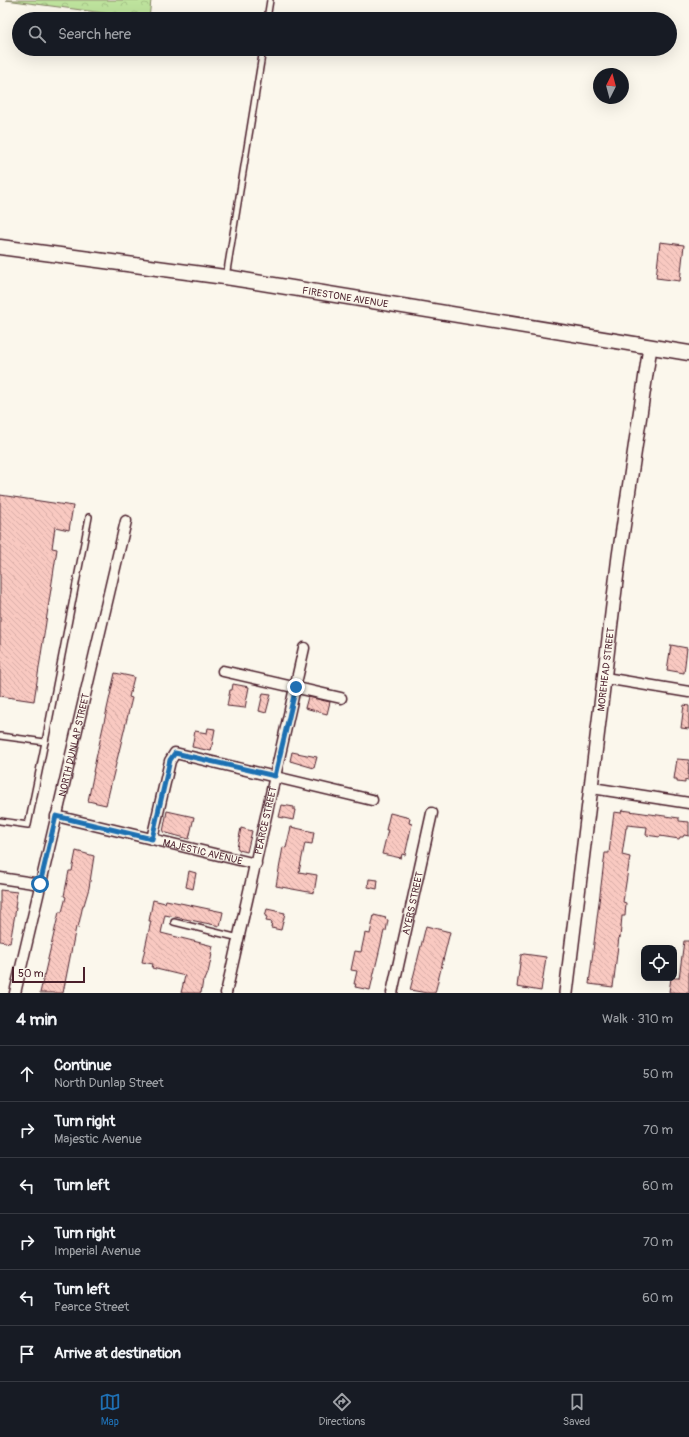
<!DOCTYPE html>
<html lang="en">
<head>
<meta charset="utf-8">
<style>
	body { margin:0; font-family:Pangolin,sans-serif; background:#20242c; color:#f1f3f6 }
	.controls { position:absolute; right:12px; bottom:12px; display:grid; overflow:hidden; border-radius:8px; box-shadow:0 4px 16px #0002 }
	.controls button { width:36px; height:36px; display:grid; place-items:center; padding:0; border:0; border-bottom:1px solid #363941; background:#171b24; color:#f1f3f6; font:20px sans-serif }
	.compass { position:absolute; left:593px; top:68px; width:36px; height:36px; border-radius:50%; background:#171b24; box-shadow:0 4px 16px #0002; rotate:6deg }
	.scale { position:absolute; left:12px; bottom:10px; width:73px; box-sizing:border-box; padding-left:4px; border:2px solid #4a1f2b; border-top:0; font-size:11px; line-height:14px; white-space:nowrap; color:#4a1f2b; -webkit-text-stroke:3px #fbf7ec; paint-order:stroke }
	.stop { position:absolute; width:12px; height:12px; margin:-9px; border:3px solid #1f6fb2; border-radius:50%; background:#fff }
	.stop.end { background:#1f6fb2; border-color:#fff; box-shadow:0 1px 4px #0008 }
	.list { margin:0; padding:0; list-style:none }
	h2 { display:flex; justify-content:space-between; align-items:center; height:52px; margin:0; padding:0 16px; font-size:17px }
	h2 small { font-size:13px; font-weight:400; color:#9ea1a6 }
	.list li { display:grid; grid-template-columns:26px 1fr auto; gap:12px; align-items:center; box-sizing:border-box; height:56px; padding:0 16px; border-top:1px solid #363941 }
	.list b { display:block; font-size:15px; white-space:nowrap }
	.list p { margin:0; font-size:13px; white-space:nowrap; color:#9ea1a6 }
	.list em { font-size:13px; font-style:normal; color:#9ea1a6 }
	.icon { flex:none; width:22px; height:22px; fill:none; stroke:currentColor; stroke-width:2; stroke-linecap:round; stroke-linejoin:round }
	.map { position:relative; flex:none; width:689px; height:993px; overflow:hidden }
	.search { position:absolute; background:#171b24; box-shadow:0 4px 16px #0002; left:12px; right:12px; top:12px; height:44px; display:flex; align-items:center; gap:10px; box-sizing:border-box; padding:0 14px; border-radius:22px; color:#9ea1a6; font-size:15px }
	.sheet { height:388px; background:#171b24 }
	nav { display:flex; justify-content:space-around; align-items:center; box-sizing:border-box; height:56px; border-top:1px solid #363941; background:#171b24; font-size:11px; color:#9ea1a6 }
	nav a { display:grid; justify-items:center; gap:2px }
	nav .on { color:#1f6fb2 }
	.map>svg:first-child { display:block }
</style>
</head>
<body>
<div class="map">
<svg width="689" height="993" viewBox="0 0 689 993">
	<defs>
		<pattern id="forest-crowns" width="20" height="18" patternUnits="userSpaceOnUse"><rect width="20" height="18" fill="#bee39d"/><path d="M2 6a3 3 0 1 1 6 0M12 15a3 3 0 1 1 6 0" fill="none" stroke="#a5c287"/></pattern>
		<pattern id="building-back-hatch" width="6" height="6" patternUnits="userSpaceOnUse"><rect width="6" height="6" fill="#f9c9c1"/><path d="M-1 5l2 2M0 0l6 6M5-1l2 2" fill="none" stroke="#d7aca6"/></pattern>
	</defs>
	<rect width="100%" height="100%" fill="#fbf7ec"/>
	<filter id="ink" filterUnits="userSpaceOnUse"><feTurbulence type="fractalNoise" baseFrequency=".025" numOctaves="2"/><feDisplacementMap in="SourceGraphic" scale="8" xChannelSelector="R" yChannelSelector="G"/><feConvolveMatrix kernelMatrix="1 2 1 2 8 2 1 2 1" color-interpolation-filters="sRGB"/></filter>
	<g filter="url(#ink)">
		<path fill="url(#forest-crowns)" stroke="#848164" d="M6,0H151L149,19Z"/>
		<g fill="url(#building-back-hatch)" stroke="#4a1f2b">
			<path d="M660,242L684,245L680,281L656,278Z"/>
			<path d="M0,495L73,506L69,530L55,527L52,548L57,549L34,701L0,696Z"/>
			<path d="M671,645L687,648L684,673L667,670Z"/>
			<path d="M115,673L134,677L129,697L132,698L106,805L88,801L94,772H93Z"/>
			<path d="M233,684L249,687L245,708L227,706L230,690H232Z"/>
			<path d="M263,693L271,694L266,713L259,711Z"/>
			<path d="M308,697L330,702L327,714L305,708Z"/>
			<path d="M684,705L689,706V729L681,728Z"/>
			<path d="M208,728L215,729L211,751L192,747L195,731L207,733Z"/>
			<path d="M292,752L317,757L314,768L290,761Z"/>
			<path d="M677,759L689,760L688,781L685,780V783L677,782V779H674Z"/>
			<path d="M282,805L294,807V810H295L293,820L279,817Z"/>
			<path d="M622,810L679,818V821L689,822V836L684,835L683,837H680L679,839L660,836V837L646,835L647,827L627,825V828H626L622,855L630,857L623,902L626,903L625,916H622L620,938L619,937L613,987L589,984L605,853H609L614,812L621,813Z"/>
			<path d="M167,811L194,817L189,839L163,832Z"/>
			<path d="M390,813L410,818L409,823L412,824L405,855L402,854L401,858L382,854L388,830H386Z"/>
			<path d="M291,827L314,832L312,844L305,843L299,872L317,875L314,893L276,886L283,847L286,848Z"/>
			<path d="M241,828L252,831L247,852L239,850V849L237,848Z"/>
			<path d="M76,851L94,856L89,888L84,905H83L78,928L76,927L63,993H40L59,912H62L66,897L64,896L69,871H72Z"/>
			<path d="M189,871L196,873L193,889L186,887Z"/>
			<path d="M369,879L378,880L377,889L368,887Z"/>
			<path d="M0,890L17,892L15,908H16L10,943L0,941Z"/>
			<path d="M153,900L165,903L166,900L223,912L220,926L165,915L161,933L213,946L211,954H212L208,973L205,980H203L201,993H181L185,976L152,968L153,964L142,962L151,921H149Z"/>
			<path d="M267,909L285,913L281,930L271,928L272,922L266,921L267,917L265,916Z"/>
			<path d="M374,915L386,918L385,919L388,920L386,931H384L370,990L355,987L356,984H354L357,971L351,970L355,951L361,952L365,933L370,934Z"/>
			<path d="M426,926L450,932L435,993H427L410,990Z"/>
			<path d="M684,941H689V993L669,992L671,978H679Z"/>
			<path d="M524,954L546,957L541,991L517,987L521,955Z"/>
		</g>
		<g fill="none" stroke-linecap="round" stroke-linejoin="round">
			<defs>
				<g id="service">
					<path d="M267,19L270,0"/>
					<path d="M226,277L263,49"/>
					<path d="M0,736L45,742L89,517"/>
					<path d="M0,821L28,825L45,742"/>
					<path d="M174,922L239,938"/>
				</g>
				<g id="minor">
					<path d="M223,671L341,698"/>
					<path d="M605,678L689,692"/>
					<path d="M592,788L689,803"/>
					<path id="s1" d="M56,816L256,864"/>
					<path d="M152,839L170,761L175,753L372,800"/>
					<path d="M0,878L40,884"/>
					<path id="s2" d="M15,993L126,521"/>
					<path id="s3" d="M226,993L304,648"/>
					<path id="s4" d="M392,993L432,813"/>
				</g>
				<g id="tertiary">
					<path id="s5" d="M566,993L619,556L650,347"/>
				</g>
				<g id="secondary">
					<path id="s6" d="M0,247L232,278L689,353"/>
				</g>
			</defs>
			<use href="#service" stroke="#4a1f2b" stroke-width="8"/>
			<use href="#minor" stroke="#4a1f2b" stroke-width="13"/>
			<use href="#tertiary" stroke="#4a1f2b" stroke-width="16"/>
			<use href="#secondary" stroke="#4a1f2b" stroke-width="17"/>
			<use href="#service" stroke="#fbf7ec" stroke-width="5"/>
			<use href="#minor" stroke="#fbf7ec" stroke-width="10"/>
			<use href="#tertiary" stroke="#fbf7ec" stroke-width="13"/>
			<use href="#secondary" stroke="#fbf7ec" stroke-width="14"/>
		</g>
	</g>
	<g fill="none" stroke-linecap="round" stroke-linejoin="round" filter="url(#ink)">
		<path stroke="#1f6fb2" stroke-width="5" d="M40,884L56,816L152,839L170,760L175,753L275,776L296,687"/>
	</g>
	<g text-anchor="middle" stroke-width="4" stroke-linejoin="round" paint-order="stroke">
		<g font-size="10" fill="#4a1f2b" stroke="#fbf7ec">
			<text dy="4" stroke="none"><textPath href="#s6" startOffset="349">FIRESTONE AVENUE</textPath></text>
			<text dy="4" stroke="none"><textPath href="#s5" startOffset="326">MOREHEAD STREET</textPath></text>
			<text dy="4" stroke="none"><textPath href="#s2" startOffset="255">NORTH DUNLAP STREET</textPath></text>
			<text dy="4" stroke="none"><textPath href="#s3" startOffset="177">PEARCE STREET</textPath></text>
			<text dy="4" stroke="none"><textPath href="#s1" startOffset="151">MAJESTIC AVENUE</textPath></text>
			<text dy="4" stroke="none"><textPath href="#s4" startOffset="92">AYERS STREET</textPath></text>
		</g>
	</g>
</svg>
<div class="controls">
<button><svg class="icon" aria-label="locate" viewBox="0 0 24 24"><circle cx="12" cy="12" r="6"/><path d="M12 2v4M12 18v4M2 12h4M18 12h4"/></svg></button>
</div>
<svg class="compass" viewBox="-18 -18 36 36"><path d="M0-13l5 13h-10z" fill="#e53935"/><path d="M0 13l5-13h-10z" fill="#9ea1a6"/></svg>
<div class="scale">50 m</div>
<div class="stop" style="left:40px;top:884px"></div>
<div class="stop end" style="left:296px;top:687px"></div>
<div class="search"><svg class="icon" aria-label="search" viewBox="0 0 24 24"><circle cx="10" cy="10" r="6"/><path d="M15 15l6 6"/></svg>Search here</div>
</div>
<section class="sheet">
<h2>4 min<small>Walk · 310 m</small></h2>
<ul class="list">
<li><svg class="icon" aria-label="ahead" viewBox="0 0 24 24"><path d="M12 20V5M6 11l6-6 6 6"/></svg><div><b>Continue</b><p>North Dunlap Street</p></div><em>50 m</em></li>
<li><svg class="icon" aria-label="right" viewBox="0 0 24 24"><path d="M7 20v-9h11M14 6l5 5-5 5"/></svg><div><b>Turn right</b><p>Majestic Avenue</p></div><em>70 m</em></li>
<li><svg class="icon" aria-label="left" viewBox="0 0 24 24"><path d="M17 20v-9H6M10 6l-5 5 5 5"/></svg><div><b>Turn left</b></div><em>60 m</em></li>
<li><svg class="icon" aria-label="right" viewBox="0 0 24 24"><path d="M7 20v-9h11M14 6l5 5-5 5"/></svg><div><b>Turn right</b><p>Imperial Avenue</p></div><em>70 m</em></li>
<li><svg class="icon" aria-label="left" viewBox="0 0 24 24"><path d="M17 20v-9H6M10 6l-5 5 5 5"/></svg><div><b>Turn left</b><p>Pearce Street</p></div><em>60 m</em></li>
<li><svg class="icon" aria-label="arrive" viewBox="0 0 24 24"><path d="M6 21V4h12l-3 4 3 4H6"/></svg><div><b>Arrive at destination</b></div></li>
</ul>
</section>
<nav>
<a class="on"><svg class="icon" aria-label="map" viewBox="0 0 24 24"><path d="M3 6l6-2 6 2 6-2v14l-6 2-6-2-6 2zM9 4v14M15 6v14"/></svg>Map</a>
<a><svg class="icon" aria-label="directions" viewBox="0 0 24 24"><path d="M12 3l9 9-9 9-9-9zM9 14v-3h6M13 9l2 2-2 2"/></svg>Directions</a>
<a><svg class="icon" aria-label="saved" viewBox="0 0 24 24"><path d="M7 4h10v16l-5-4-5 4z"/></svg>Saved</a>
</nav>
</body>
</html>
